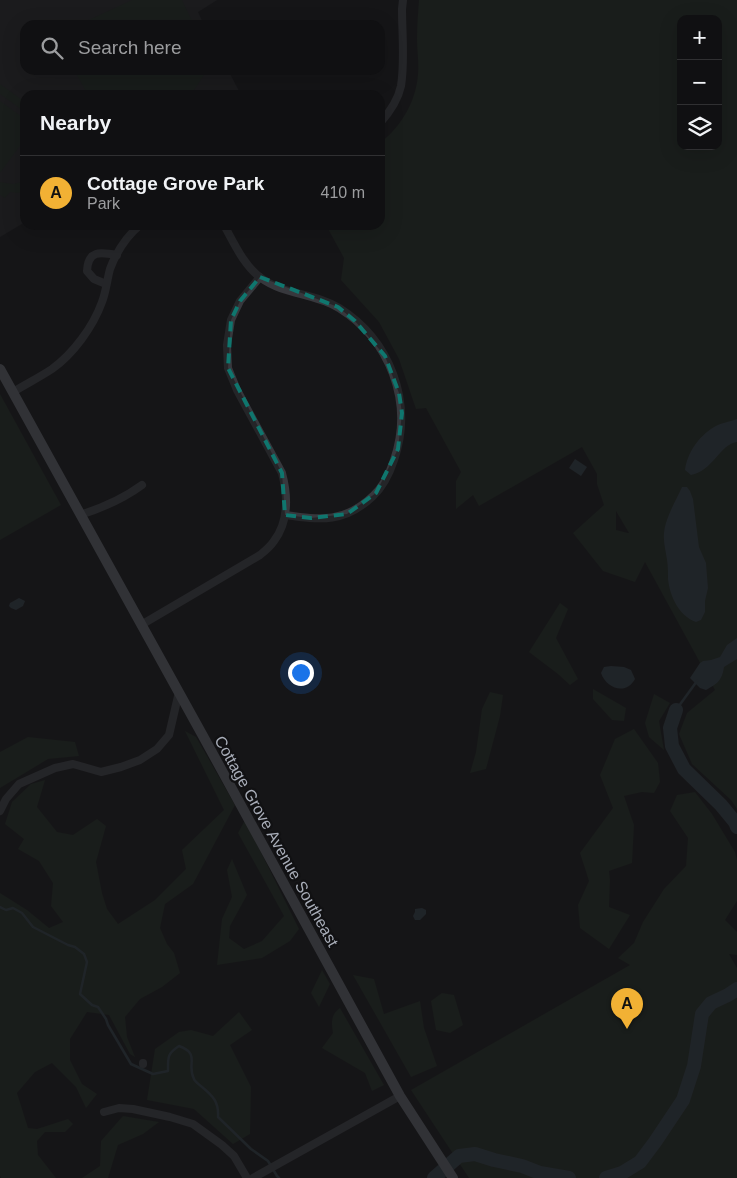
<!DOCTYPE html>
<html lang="en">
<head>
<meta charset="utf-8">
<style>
	body { margin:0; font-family:Arial,sans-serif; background:#1e1e20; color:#f1f3f6 }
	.controls { position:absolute; right:15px; top:15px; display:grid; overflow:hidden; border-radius:10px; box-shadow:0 5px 20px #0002 }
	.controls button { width:45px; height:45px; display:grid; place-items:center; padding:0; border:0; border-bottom:1px solid #303032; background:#101012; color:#f1f3f6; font:25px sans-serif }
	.you { position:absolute; left:300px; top:672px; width:18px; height:18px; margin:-12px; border:4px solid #fff; border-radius:50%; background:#1a73e8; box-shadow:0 0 0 8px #1a73e833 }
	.badge { display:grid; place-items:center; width:32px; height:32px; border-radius:50%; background:#f2b134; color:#111; font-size:16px; font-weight:700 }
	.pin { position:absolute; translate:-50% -41px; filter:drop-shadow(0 1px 2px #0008) }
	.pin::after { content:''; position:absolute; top:26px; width:18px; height:15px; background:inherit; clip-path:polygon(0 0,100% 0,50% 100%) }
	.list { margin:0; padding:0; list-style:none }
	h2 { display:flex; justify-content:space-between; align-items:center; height:65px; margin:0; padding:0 20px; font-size:21px }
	h2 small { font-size:16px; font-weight:400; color:#9c9d9f }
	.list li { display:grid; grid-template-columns:32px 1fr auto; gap:15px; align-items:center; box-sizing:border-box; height:75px; padding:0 20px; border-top:1px solid #303032 }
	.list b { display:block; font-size:19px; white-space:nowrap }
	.list p { margin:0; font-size:16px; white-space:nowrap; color:#9c9d9f }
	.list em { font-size:16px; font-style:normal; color:#9c9d9f }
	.icon { flex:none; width:28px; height:28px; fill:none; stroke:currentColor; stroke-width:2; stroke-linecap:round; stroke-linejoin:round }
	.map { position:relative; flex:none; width:737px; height:1178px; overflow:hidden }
	.search { position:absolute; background:#101012; box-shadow:0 5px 20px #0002; left:20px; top:20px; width:365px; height:55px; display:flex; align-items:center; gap:12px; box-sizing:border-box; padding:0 18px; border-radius:15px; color:#9c9d9f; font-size:19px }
	.panel { position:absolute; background:#101012; box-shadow:0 5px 20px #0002; left:20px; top:90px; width:365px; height:140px; border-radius:15px }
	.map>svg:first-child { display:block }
</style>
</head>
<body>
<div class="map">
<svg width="737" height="1178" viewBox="0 0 737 1178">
	<rect width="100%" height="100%" fill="#161618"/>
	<path fill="#222225" d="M0,0H217L198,12L204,25H25V70H228L240,93L237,95H25V222L0,237Z"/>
	<g fill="#1e261f" fill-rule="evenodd">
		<path d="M132,0H182L194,25H78Z"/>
		<path d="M419,0H737V809L731,800L692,764L679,734L687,713L715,690L645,562L635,582L603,571L573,533L604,505L597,484V474L582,447L479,506L473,495L456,509V481L461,472L426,408L416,409L399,359L379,322L341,280L344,258L326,225H380V143C402,126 416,101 418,74C419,62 417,50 417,39C417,26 418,13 419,0ZM681,19H718V146H681ZM616,511L629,533H628L616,530Z"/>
		<path d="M74,70H203L204,75L191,95H88Z"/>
		<path d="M0,84L25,102V112L0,94Z"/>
		<path d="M0,101L25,119V139L0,173Z"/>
		<path d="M25,181V191L18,193L10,192L5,198L0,195V182L13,184Z"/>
		<path d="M0,394L61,505L0,540Z"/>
		<path d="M560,603L568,609L556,638L578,679L570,685L558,674L529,652Z"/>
		<path d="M593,689L626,708L624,721L612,720L593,699Z"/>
		<path d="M490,692L503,695L500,716L486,769L470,773L476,752L482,709Z"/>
		<path d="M654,694L670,703L659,721L664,750L649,737L645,723Z"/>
		<path d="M634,729L658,763L660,782L654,793L642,792L624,796L634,825L632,863L609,871L610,880L609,907L630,915L609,949L580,928L578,905L589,881L580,853L613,808L600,775L615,739Z"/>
		<path d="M185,731L196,737L235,805L193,884L165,904L160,928L167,944L174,953L180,973L162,987L140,999L125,1017L127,1037L135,1057L130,1054L109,1015L87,1012L70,1039V1060L82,1084L97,1094L86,1108L76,1087L52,1063L35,1072L17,1093L28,1128L37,1129L68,1119L73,1124L65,1132H45L37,1141L38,1155L56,1178H1L0,1176V893L27,910L49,928L63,922L51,906L53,883L39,861L18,849L24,839L5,824L12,802L31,784L45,780L37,807L57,832L73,835L97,819L106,826L96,862L102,893L107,909L118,924L155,900L186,869L182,850L224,810Z"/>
		<path d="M28,737L75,742L79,756L48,759L0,788V752Z"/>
		<path d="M695,792L712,814L735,852L737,860V901L725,920L737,932V955L729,954L737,968V1178H469L411,1090L630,965L618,958L634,943L643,922L664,889L686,866L688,838L670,811L677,795Z"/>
		<path d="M245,820L299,929L290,941L262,958L217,965L222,919L232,897L227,870L232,859L247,895L230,926L229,938L244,949L262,941L284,916L238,833Z"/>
		<path d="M322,970L330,984L319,1007L311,993Z"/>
		<path d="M353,975L374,979L384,1014L420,1001L424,1028L437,1066L411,1077Z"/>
		<path d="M442,993L454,995L463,1025L450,1033L436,1030L431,1001Z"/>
		<path d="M340,1008L384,1085L372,1091L365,1073L322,1048L333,1033C331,1023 331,1014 340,1008Z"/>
		<path d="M239,1012L252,1030L230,1045L251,1087L250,1134L233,1144L194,1109L147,1100L155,1049L179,1032L191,1030L213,1036Z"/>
		<path d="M123,1116L159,1122L143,1134L118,1145L108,1178H82L100,1166L101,1141Z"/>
	</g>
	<g fill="#2c353c">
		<path d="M737,419V442C719,445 713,471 691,475L685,470C687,453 699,436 714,427C720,423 729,422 737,419Z"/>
		<path d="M575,459L587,467L581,476L569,468Z"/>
		<path d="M682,487H687L690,491L693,499L699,547L706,563L708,588L705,601V612L701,620L696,622C679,616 670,597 668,579C668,573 668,567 667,560C666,552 663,542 664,533C665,519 676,500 682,487Z"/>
		<path d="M19,598L25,601L23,606L16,610L11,608L9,606L10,603Z"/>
		<path d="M737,638V659L724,667C722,681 717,684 706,690L700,688L690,678L700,663L703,661L711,660L720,657L727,645Z"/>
		<path d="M611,666L624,667L631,670L635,679C626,696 606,688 601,673L604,667Z"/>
		<path d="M422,908L426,910V914L420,920H415L413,916L415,912V909Z"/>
	</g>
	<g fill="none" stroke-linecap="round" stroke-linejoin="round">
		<g stroke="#2c353c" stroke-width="2.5">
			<path d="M676,710L697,681"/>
			<path d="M0,907L6,910L13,908L22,913L33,927L68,945L75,947L84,954L87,962L80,994L92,1005L98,1007L106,1019L108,1025L131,1064L153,1074L168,1071C168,1057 167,1054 179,1046C201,1054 186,1064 194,1079C195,1082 199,1084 202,1087C213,1096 219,1102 218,1117L251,1149L268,1161L277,1176L279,1178"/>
		</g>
		<g stroke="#2c353c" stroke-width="14">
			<path d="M676,710L670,728L672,746L684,769L721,805L735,822L737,827"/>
			<path d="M434,1178L459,1156L475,1154L494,1160L522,1166L540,1173L569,1178"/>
			<path d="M606,1178L622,1173L640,1162L655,1142L683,1100L694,1066L702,1014L711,1003L728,995L737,989"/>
		</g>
		<g stroke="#37383d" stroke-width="8">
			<path d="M380,123C389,113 398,100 401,86C405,61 402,34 402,9L403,0"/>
			<path d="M224,225C234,243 244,266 261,278C284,295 315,293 339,308C390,340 414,402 394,460C390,472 383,487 373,496C345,523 321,520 285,515"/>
			<path d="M106,284L94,279L87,271C88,250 100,252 117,255"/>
			<path d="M13,392C26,384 40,377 52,369C73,354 93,327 102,302C106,292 107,280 110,269C116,253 127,236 140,225"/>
			<path d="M80,515C102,508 123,499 142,485"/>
			<path d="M141,625L260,555C265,551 270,547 274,541C289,521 288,496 282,473L237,390L228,368L227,345L231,320L240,301L260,277"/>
			<path d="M0,811L6,799L19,784L55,768L73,764L101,772L121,767L140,760L157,749L169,735L179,692"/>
			<path d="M143,1064V1063"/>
			<path d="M104,1112L119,1108L133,1109L170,1117L193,1124L222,1145L234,1156L247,1178"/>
			<path d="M253,1178L400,1096"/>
		</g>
		<path stroke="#53555c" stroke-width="10" d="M0,369L203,736L400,1096L453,1178"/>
	</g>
	<path d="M0 0H737V1178H0ZM260,277L338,307L355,321L385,356L399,393L402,413L398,449L376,493L347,514L311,518L285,515L282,473L228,368L231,320L240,301Z" fill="#161618" fill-opacity=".55" fill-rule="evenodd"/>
	<path fill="none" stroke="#0f766e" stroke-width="4" stroke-dasharray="10 6" stroke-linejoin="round" d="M260,277L338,307L355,321L385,356L399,393L402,413L398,449L376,493L347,514L311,518L285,515L282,473L228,368L231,320L240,301Z"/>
	<g text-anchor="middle" stroke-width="4.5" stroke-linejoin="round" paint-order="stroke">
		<g font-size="16" fill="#a8adb8" stroke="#111113">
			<text transform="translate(277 841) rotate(61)" y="6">Cottage Grove Avenue Southeast</text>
		</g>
	</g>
</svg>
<div class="controls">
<button>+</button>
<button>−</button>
<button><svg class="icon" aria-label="layers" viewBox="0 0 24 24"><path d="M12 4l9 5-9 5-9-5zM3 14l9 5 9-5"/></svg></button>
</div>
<div class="you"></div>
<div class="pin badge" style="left:627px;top:1029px">A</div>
<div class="search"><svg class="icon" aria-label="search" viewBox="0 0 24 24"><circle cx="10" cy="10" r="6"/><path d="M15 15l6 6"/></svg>Search here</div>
<section class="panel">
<h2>Nearby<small></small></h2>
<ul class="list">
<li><span class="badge">A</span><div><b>Cottage Grove Park</b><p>Park</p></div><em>410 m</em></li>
</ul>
</section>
</div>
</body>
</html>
